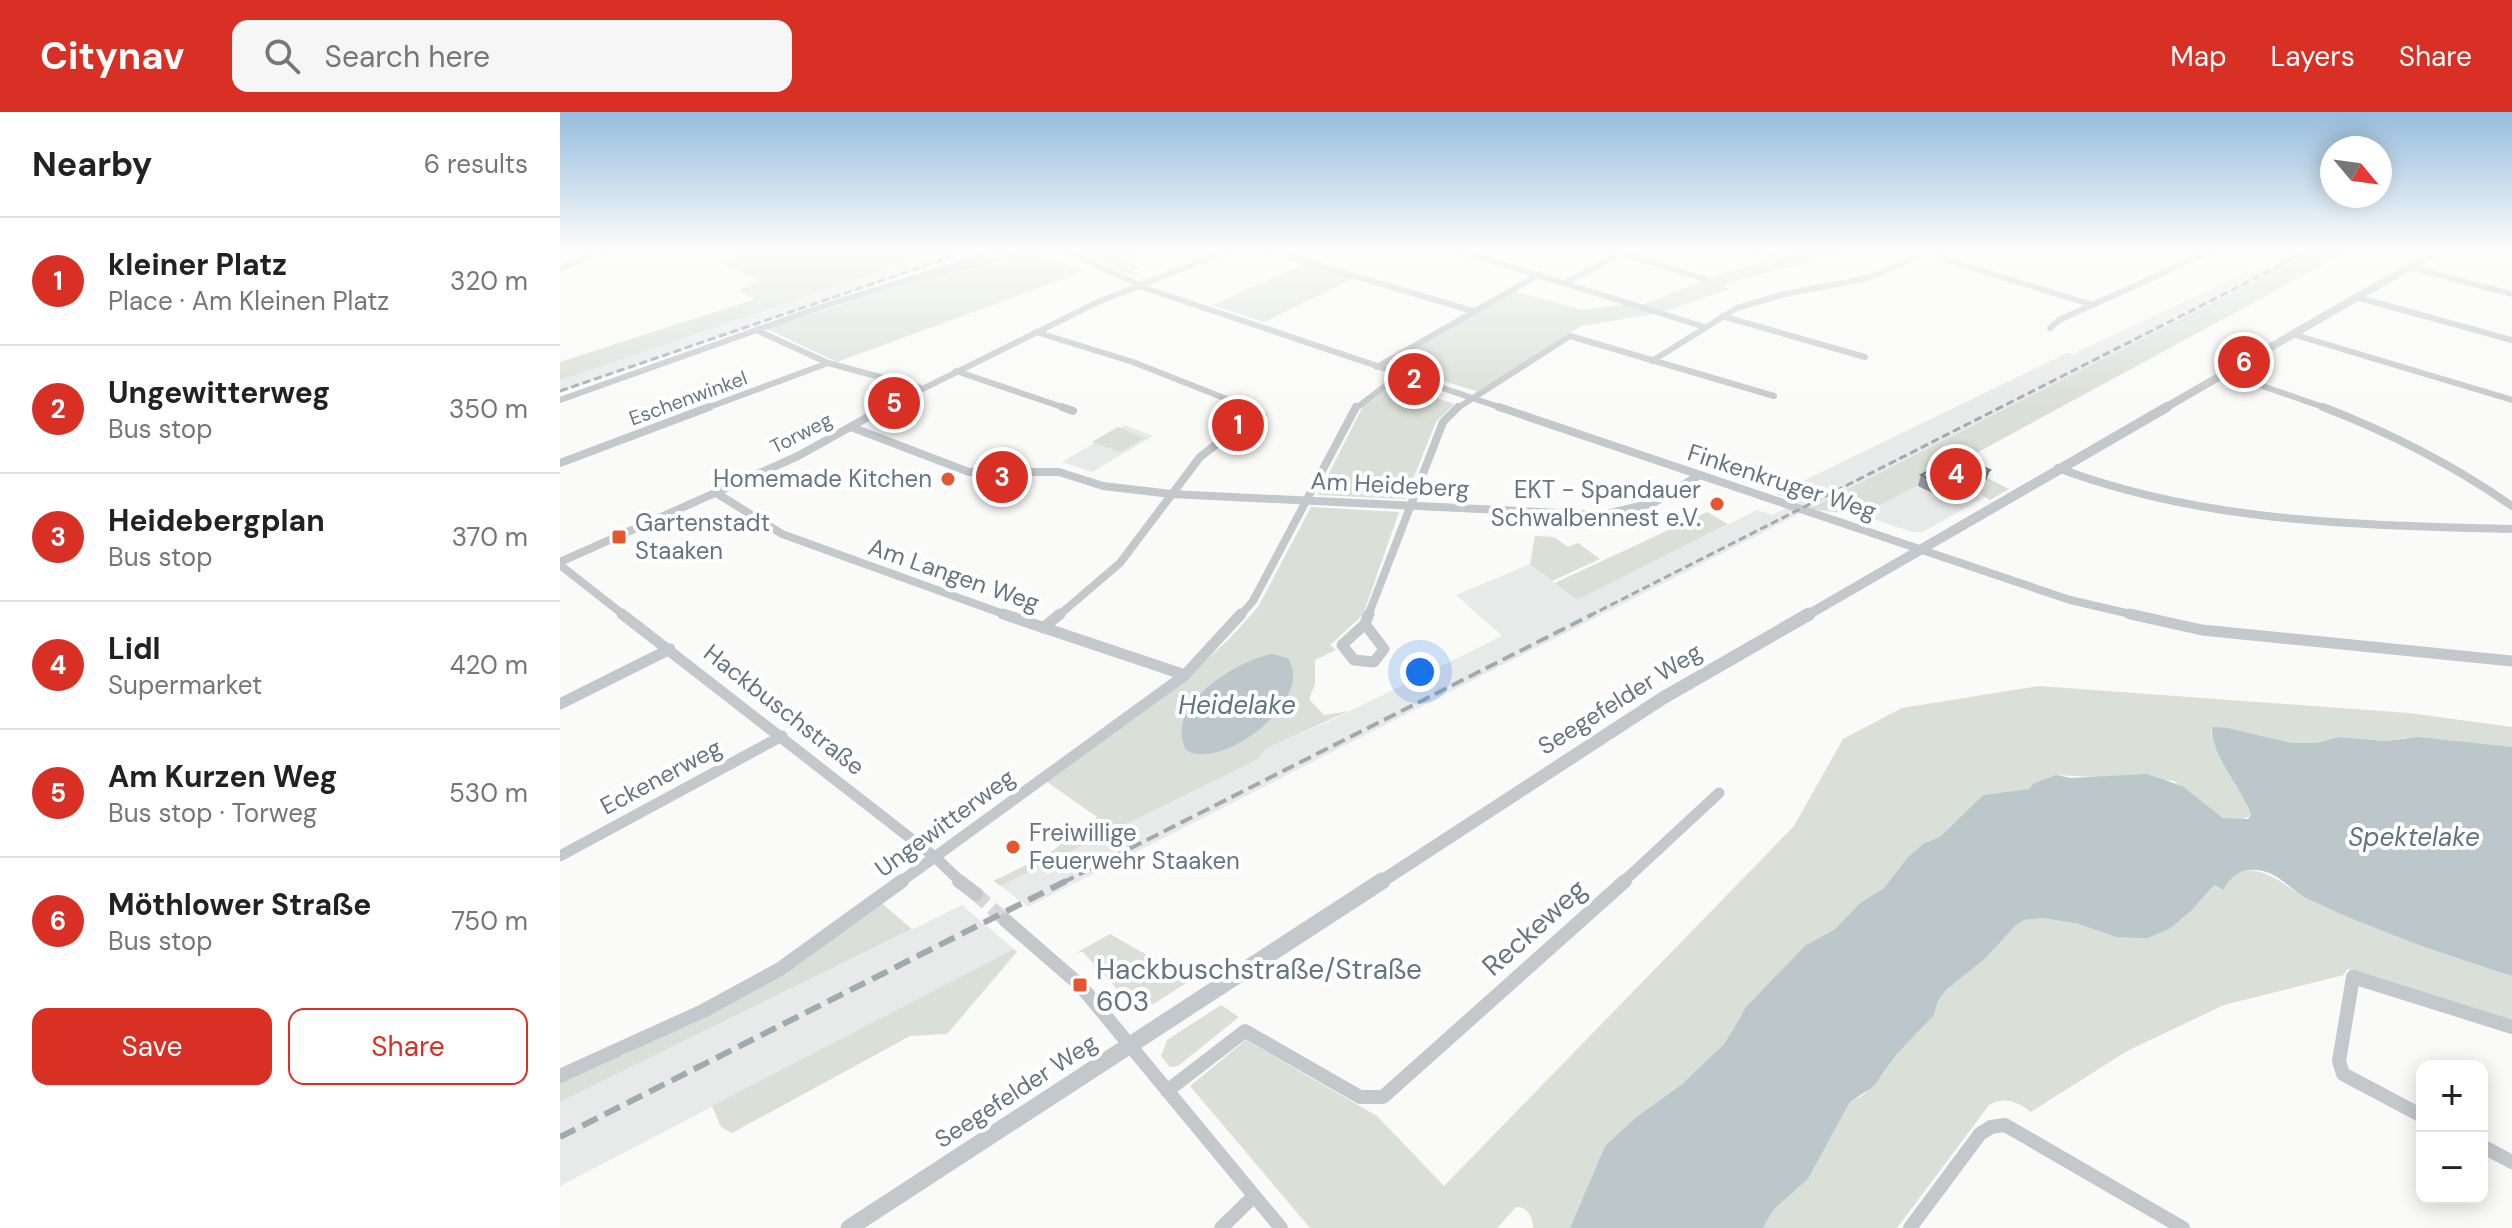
<!DOCTYPE html>
<html lang="en">
<head>
<meta charset="utf-8">
<style>
	body { margin:0; font-family:"DM Sans",sans-serif; background:#f6f6f6; color:#222 }
	.controls { position:absolute; right:24px; bottom:24px; display:grid; overflow:hidden; border-radius:16px; box-shadow:0 4px 20px #0003 }
	.controls button { width:72px; height:72px; display:grid; place-items:center; padding:0; border:0; border-bottom:2px solid #e0e0e0; background:#fff; color:#222; font:40px sans-serif }
	.compass { position:absolute; left:1760px; top:24px; width:72px; height:72px; border-radius:50%; background:#fff; box-shadow:0 4px 20px #0003; rotate:119deg }
	.you { position:absolute; left:860px; top:560px; width:28px; height:28px; margin:-20px; border:6px solid #fff; border-radius:50%; background:#1a73e8; box-shadow:0 0 0 12px #1a73e833 }
	.badge { display:grid; place-items:center; width:52px; height:52px; border-radius:50%; background:#d93025; color:#fff; font-size:26px; font-weight:700 }
	.pin { position:absolute; translate:-50% -50%; border:4px solid #fff; box-shadow:0 2px 8px #0006 }
	.list { margin:0; padding:0; list-style:none }
	h2 { display:flex; justify-content:space-between; align-items:center; height:104px; margin:0; padding:0 32px; font-size:34px }
	h2 small { font-size:26px; font-weight:400; color:#767676 }
	.list li { display:grid; grid-template-columns:52px 1fr auto; gap:24px; align-items:center; box-sizing:border-box; height:128px; padding:0 32px; border-top:2px solid #e0e0e0 }
	.list b { display:block; font-size:30px; white-space:nowrap }
	.list p { margin:0; font-size:26px; white-space:nowrap; color:#767676 }
	.list em { font-size:26px; font-style:normal; color:#767676 }
	.actions { display:flex; gap:16px; padding:24px 32px }
	.actions a { flex:1; padding:18px 0; border:2px solid #d93025; border-radius:16px; text-align:center; font-size:28px; color:#d93025 }
	.actions .main { background:#d93025; color:#fff }
	.icon { flex:none; width:44px; height:44px; fill:none; stroke:currentColor; stroke-width:2; stroke-linecap:round; stroke-linejoin:round }
	.map { position:relative; flex:none; width:1952px; height:1116px; overflow:hidden }
	header { display:flex; align-items:center; gap:48px; box-sizing:border-box; height:112px; padding:0 40px; background:#d93025; color:#fff }
	header strong { font-size:38px }
	nav { display:flex; gap:44px; margin-inline-start:auto; font-size:28px }
	.search { width:560px; height:72px; background:#f6f6f6; display:flex; align-items:center; gap:20px; box-sizing:border-box; padding:0 28px; border-radius:16px; color:#767676; font-size:30px }
	main { display:flex }
	aside { flex:1; background:#fff }
	.map>svg:first-child { display:block }
</style>
</head>
<body>
<header>
<strong>Citynav</strong>
<div class="search"><svg class="icon" aria-label="search" viewBox="0 0 24 24"><circle cx="10" cy="10" r="6"/><path d="M15 15l6 6"/></svg>Search here</div>
<nav><a>Map</a><a>Layers</a><a>Share</a></nav>
</header>
<main>
<aside>
<h2>Nearby<small>6 results</small></h2>
<ul class="list">
<li><span class="badge">1</span><div><b>kleiner Platz</b><p>Place · Am Kleinen Platz</p></div><em>320 m</em></li>
<li><span class="badge">2</span><div><b>Ungewitterweg</b><p>Bus stop</p></div><em>350 m</em></li>
<li><span class="badge">3</span><div><b>Heidebergplan</b><p>Bus stop</p></div><em>370 m</em></li>
<li><span class="badge">4</span><div><b>Lidl</b><p>Supermarket</p></div><em>420 m</em></li>
<li><span class="badge">5</span><div><b>Am Kurzen Weg</b><p>Bus stop · Torweg</p></div><em>530 m</em></li>
<li><span class="badge">6</span><div><b>Möthlower Straße</b><p>Bus stop</p></div><em>750 m</em></li>
</ul>
<div class="actions"><a class="main">Save</a><a>Share</a></div>
</aside>
<div class="map">
<svg width="1952" height="1116" viewBox="0 0 1952 1116">
	<rect width="100%" height="100%" fill="#fafaf8"/>
	<g fill="#e8e9e9">
		<path d="M384,137H418L0,280V268L13,263Z"/>
		<path d="M1736,137H1759L468,795L441,774L696,648L707,636L770,609L942,524L896,483L970,452L1017,488L1197,398L1212,403L1237,390L1216,382L1507,241L1513,242Z"/>
		<path d="M565,313L593,324L532,360L502,350Z"/>
		<path d="M1397,352L1449,377L1430,388L1425,385L1363,420H1352L1301,403Z"/>
		<path d="M402,793L454,837L0,1074V990Z"/>
	</g>
	<g fill="#dadfd7">
		<path d="M197,137H384L0,268V250L195,187L178,179L200,168L157,150Z"/>
		<path d="M515,137H589L561,148L581,155L572,159L586,166L564,161Z"/>
		<path d="M1253,137H1304L1178,168L1163,174L1169,177L1103,200L1082,193L1160,162Z"/>
		<path d="M1759,137H1792L1398,351L1449,377L1430,388L1419,381L1431,371L1395,354L1301,403L1249,397Z"/>
		<path d="M467,139L525,159L277,250L207,217L368,164Z"/>
		<path d="M746,151L795,166L704,210L653,193Z"/>
		<path d="M953,179L1022,198L1069,192L1099,201L1021,214L919,280L829,252V250Z"/>
		<path d="M833,271L894,292L876,310L845,387L758,383L803,294Z"/>
		<path d="M558,315L585,326L560,340L532,330Z"/>
		<path d="M751,395L839,400L803,503L770,533L776,538L755,548V572L749,587L764,603L789,599L707,636L696,648L441,774L433,769L487,743L537,705L487,670L626,567L669,527L698,495Z"/>
		<path d="M1147,400L1168,412L1017,488L995,471Z"/>
		<path d="M975,424L994,425L1008,435L1018,431L1040,447L992,469L970,452Z"/>
		<path d="M1479,574L1849,601L1952,615V635L1845,626L1827,629L1779,625L1756,631H1732L1668,616L1651,617C1654,647 1681,674 1691,704L1679,708L1663,706L1614,669L1496,663L1474,671L1469,677L1423,683L1381,724L1363,732L1348,745L1324,776L1300,791L1275,817L1246,833L1179,906L1164,932L1121,973L1075,1006L1045,1034L1010,1116H973C973,1105 968,1095 956,1095L937,1116H750L630,974L686,928L817,1004L884,1074L1234,714L1283,627L1342,596Z"/>
		<path d="M1688,758C1716,760 1729,779 1754,790C1819,818 1884,843 1952,864V910L1787,857L1784,863L1664,893L1567,939L1471,1000C1458,990 1445,984 1429,993L1337,1116H1203L1214,1097L1248,1067L1290,990L1303,983L1322,964L1337,942L1374,903L1378,889L1386,878L1426,846L1455,814L1464,808L1483,806L1518,812L1556,825L1632,798L1654,773L1660,777L1675,762Z"/>
		<path d="M320,790L352,817L0,990V968L52,943L62,944L133,907Z"/>
		<path d="M550,822L631,868L579,901L523,840L516,841Z"/>
		<path d="M454,837L457,840L387,922L350,924L172,1021L161,1015L152,994Z"/>
		<path d="M661,893L679,905L618,954L610,955L601,944L607,928Z"/>
	</g>
	<g fill="#bbc7cb">
		<path d="M712,542L728,546C756,589 661,660 626,638C603,593 676,549 712,542Z"/>
		<path d="M1652,615L1668,616L1732,631H1756L1779,625L1827,629L1857,625L1952,635V864C1883,842 1816,819 1750,788C1734,781 1721,763 1703,759C1684,755 1673,761 1663,778L1654,773L1632,798L1609,817L1587,826L1556,825L1518,812L1483,806L1464,808L1455,814L1426,846L1386,878L1378,889L1374,903L1337,942L1314,974L1290,990L1248,1067L1214,1097L1203,1116H1010L1045,1034L1075,1006L1121,973L1164,932L1186,895L1246,833L1275,817L1300,791L1324,776L1348,745L1363,732L1381,724L1423,683L1469,677L1474,671L1496,663L1511,666L1587,662L1622,674L1663,706L1688,707L1691,703C1682,676 1650,642 1652,615Z"/>
	</g>
	<g fill="none" stroke-linecap="round" stroke-linejoin="round">
		<path stroke="#bbc7cb" stroke-width="3" d="M359,167L453,143"/>
		<path stroke="#d5d9db" stroke-width="14" stroke-dasharray="14 7" stroke-linecap="butt" d="M416,782L445,808"/>
		<g stroke="#c3c8cc" stroke-width="6">
			<path d="M502,137L588,177L945,297"/>
			<path d="M704,137L913,199"/>
			<path d="M893,137L1145,215"/>
			<path d="M1048,137L1145,167"/>
			<path d="M1186,137L1217,146"/>
			<path d="M1350,137L1533,193"/>
			<path d="M730,145L749,137"/>
			<path d="M1849,155L1952,182"/>
			<path d="M0,156L52,137"/>
			<path d="M1007,170L1062,141"/>
			<path d="M1796,185L1952,228"/>
			<path d="M1162,204L1305,245"/>
			<path d="M1490,216L1499,208L1656,137"/>
			<path d="M196,218L268,251L361,276"/>
			<path d="M476,220L573,250L692,297"/>
			<path d="M1732,222L1952,288"/>
			<path d="M1092,249L1177,196L1225,182L1308,166L1376,137"/>
			<path d="M817,255L980,162"/>
			<path d="M396,259L508,297"/>
			<path d="M1665,261L1769,297"/>
			<path d="M0,288L267,193L446,137"/>
			<path d="M144,297L268,251"/>
			<path d="M322,297L538,190L671,137"/>
			<path d="M795,297L839,263"/>
			<path d="M896,297L1010,224L1214,284"/>
		</g>
		<g stroke="#c3c8cc" stroke-width="8">
			<path d="M502,295L513,299"/>
			<path d="M939,295L1510,488L1579,504"/>
			<path d="M1763,295C1831,321 1893,353 1952,394"/>
			<path d="M291,315L409,360H499L543,374L611,382L1042,403L1093,391L1138,364"/>
			<path d="M0,351L149,295"/>
			<path d="M1498,356C1644,411 1798,413 1952,417"/>
			<path d="M158,382L222,422L449,504"/>
			<path d="M0,450L238,344L326,295"/>
			<path d="M0,453L65,504"/>
			<path d="M498,504L560,451L640,345L670,322L703,303L688,295"/>
			<path d="M680,504L693,489L796,295"/>
			<path d="M808,504L883,310L898,295"/>
		</g>
		<g stroke="#c3c8cc" stroke-width="11">
			<path d="M62,502L376,746L402,771"/>
			<path d="M443,502L625,563"/>
			<path d="M1570,502L1642,518L1952,549"/>
			<path d="M805,512L824,537L814,550L794,548L782,533Z"/>
			<path d="M805,512L809,502"/>
			<path d="M483,516L500,502"/>
			<path d="M0,592L110,537"/>
			<path d="M0,744L222,624"/>
			<path d="M339,771L625,563L681,502"/>
			<path d="M1062,771L1159,681"/>
		</g>
		<g stroke="#c3c8cc" stroke-width="14">
			<path d="M399,769L416,782"/>
			<path d="M445,808L520,873L721,1116"/>
			<path d="M0,964L143,899L220,857L342,769"/>
			<path d="M607,979L685,919L800,985H823L1065,769"/>
			<path d="M1862,1004L1783,962L1779,949L1793,865L1952,915"/>
			<path d="M1922,1034L1952,1050"/>
			<path d="M661,1116L694,1084"/>
			<path d="M1350,1116L1420,1022L1431,1015L1445,1013L1623,1116"/>
		</g>
		<path stroke="#c3c8cc" stroke-width="8" d="M1603,297L1881,137"/>
		<path stroke="#c3c8cc" stroke-width="10" d="M1246,504L1607,295"/>
		<path stroke="#c3c8cc" stroke-width="13" d="M819,771L1103,586L1249,502"/>
		<path stroke="#c3c8cc" stroke-width="17" d="M289,1116L822,769"/>
		<g stroke="#a2aab0" stroke-width="3" stroke-dasharray="8 4" stroke-linecap="butt">
			<path d="M0,279L414,137"/>
			<path d="M1029,504L1753,137"/>
		</g>
		<path stroke="#a2aab0" stroke-width="4" stroke-dasharray="13 6" stroke-linecap="butt" d="M502,771L1033,502"/>
		<path stroke="#a2aab0" stroke-width="6" stroke-dasharray="17 8" stroke-linecap="butt" d="M0,1025L506,769"/>
	</g>
	<path fill="#929a9f" d="M1430,358L1426,368L1389,389L1358,374L1361,363Z"/>
	<path fill="#777d82" d="M1430,358L1426,368L1389,389L1392,378Z"/>
	<path fill="#aab3b9" stroke="#777d82" stroke-width="2" d="M1398,343L1430,358L1392,378L1361,363Z"/>
	<linearGradient id="sky" x2="0" y2="1"><stop stop-color="#96bcdc"/><stop offset="0.47" stop-color="#fdfdfc"/><stop offset="1" stop-color="#fdfdfc" stop-opacity="0"/></linearGradient>
	<rect width="1952" height="294" fill="url(#sky)"/>
	<g fill="#e4572e" stroke="#fff" stroke-width="3">
		<circle cx="388" cy="367" r="8"/>
		<circle cx="1157" cy="392" r="8"/>
		<rect x="51" y="417" width="16" height="16" rx="4"/>
		<circle cx="453" cy="735" r="8"/>
		<rect x="512" y="865" width="16" height="16" rx="4"/>
	</g>
	<g text-anchor="middle" stroke-width="8" stroke-linejoin="round" paint-order="stroke">
		<g font-size="20" fill="#657683" stroke="#fff">
			<text transform="translate(128 286) rotate(-20)" y="7">Eschenwinkel</text>
			<text transform="translate(241 321) rotate(-27)" y="7">Torweg</text>
		</g>
		<g font-size="24" fill="#657683" stroke="#fff" text-anchor="end">
			<text x="372" y="375">Homemade Kitchen</text>
			<text x="1141" y="386">EKT - Spandauer<tspan x="1141" dy="28">Schwalbennest e.V.</tspan></text>
			<text x="75" y="419" text-anchor="start">Gartenstadt<tspan x="75" dy="28">Staaken</tspan></text>
			<text x="469" y="729" text-anchor="start">Freiwillige<tspan x="469" dy="28">Feuerwehr Staaken</tspan></text>
		</g>
		<g font-size="24" fill="#657683" stroke="#fff">
			<text transform="translate(1222 370) rotate(18)" y="8">Finkenkruger Weg</text>
			<text transform="translate(830 373) rotate(3)" y="8">Am Heideberg</text>
			<text transform="translate(394 463) rotate(19)" y="8">Am Langen Weg</text>
			<text transform="translate(1060 587) rotate(-32)" y="8">Seegefelder Weg</text>
			<text transform="translate(224 598) rotate(38)" y="8">Hackbuschstraße</text>
			<text transform="translate(101 665) rotate(-28)" y="8">Eckenerweg</text>
			<text transform="translate(385 711) rotate(-36)" y="8">Ungewitterweg</text>
			<text transform="translate(456 979) rotate(-33)" y="8">Seegefelder Weg</text>
		</g>
		<g font-size="26" font-style="italic" fill="#60757c" stroke="#fff">
			<text x="677" y="602">Heidelake</text>
			<text x="1854" y="734">Spektelake</text>
		</g>
		<g font-size="28" fill="#657683" stroke="#fff">
			<text transform="translate(974 815) rotate(-42)" y="10">Reckeweg</text>
		</g>
		<g font-size="28" fill="#657683" stroke="#fff" text-anchor="start">
			<text x="536" y="867">Hackbuschstraße/Straße<tspan x="536" dy="32">603</tspan></text>
		</g>
	</g>
</svg>
<div class="controls">
<button>+</button>
<button>−</button>
</div>
<svg class="compass" viewBox="-18 -18 36 36"><path d="M0-13l5 13h-10z" fill="#e53935"/><path d="M0 13l5-13h-10z" fill="#767676"/></svg>
<div class="you"></div>
<div class="pin badge" style="left:678px;top:313px">1</div>
<div class="pin badge" style="left:854px;top:267px">2</div>
<div class="pin badge" style="left:442px;top:365px">3</div>
<div class="pin badge" style="left:1396px;top:362px">4</div>
<div class="pin badge" style="left:334px;top:291px">5</div>
<div class="pin badge" style="left:1684px;top:250px">6</div>
</div>
</main>
</body>
</html>
